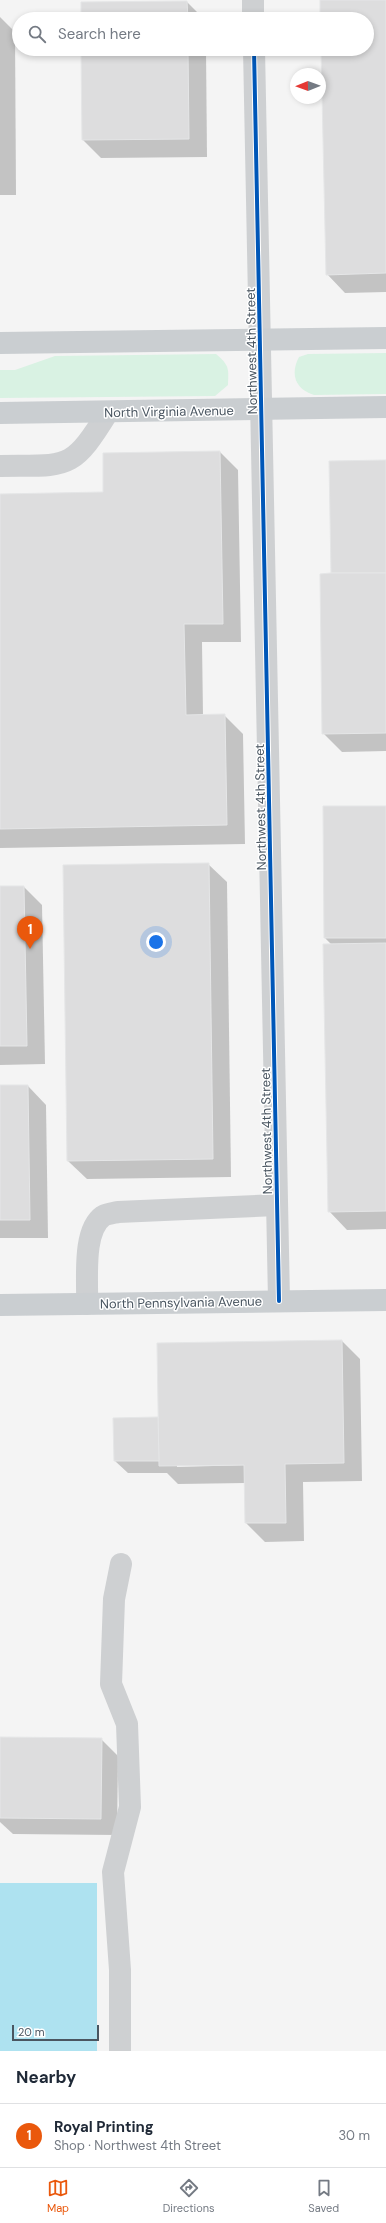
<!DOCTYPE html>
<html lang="en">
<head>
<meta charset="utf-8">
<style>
	body { margin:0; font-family:"DM Sans",sans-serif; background:#f2f2f3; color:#1f2937 }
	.compass { position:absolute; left:290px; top:68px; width:36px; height:36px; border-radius:50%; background:#fff; box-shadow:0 2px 6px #0003; rotate:269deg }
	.scale { position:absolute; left:12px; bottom:10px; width:87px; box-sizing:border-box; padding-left:4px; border:2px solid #4a5661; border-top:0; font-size:11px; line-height:14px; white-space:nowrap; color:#4a5661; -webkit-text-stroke:3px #fff; paint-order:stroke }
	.you { position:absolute; left:156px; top:942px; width:14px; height:14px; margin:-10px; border:3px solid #fff; border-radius:50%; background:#1a73e8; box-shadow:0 0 0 6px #1a73e833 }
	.badge { display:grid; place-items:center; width:26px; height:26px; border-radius:50%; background:#ea580c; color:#fff; font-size:13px; font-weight:700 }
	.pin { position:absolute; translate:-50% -33px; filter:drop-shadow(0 1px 2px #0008) }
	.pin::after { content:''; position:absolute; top:21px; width:14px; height:12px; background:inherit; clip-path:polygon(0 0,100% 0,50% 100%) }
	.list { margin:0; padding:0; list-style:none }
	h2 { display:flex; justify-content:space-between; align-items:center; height:52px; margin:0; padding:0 16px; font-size:17px }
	h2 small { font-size:13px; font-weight:400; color:#747a83 }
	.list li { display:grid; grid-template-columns:26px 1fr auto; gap:12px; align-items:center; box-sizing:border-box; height:64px; padding:0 16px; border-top:1px solid #e0e1e3 }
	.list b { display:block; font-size:15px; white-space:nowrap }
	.list p { margin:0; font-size:13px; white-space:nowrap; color:#747a83 }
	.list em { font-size:13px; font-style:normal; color:#747a83 }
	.icon { flex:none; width:22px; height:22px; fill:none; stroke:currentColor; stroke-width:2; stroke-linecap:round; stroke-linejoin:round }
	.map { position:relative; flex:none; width:386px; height:2051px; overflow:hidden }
	.search { position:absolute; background:#fff; box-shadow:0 2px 6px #0003; left:12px; right:12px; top:12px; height:44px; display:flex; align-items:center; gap:10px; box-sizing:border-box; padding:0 14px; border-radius:22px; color:#747a83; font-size:15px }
	.sheet { height:116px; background:#fff }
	nav { display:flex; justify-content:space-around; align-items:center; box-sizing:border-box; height:56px; border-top:1px solid #e0e1e3; background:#fff; font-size:11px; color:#747a83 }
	nav a { display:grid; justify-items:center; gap:2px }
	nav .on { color:#ea580c }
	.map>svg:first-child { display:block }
</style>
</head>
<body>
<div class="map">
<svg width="386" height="2051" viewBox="0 0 386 2051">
	<rect width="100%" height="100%" fill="#f4f4f4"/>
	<g fill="#d9f2e3">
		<path d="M386,353V394L314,395C295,389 290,374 299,357L308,354Z"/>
		<path d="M216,354C229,365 229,368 228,385L215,396L0,398V370H15L55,356Z"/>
	</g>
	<rect fill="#aee2f0" x="0" y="1883" width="97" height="168"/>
	<g fill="#0003" fill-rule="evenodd">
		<path d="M321,0H386V292L345,293L327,274L322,49H367V19H321Z"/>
		<path d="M187,2L204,19H82Z"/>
		<path d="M0,17L15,32L16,195H0Z"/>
		<path d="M82,49H206L207,157L101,158L83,140Z"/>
		<path d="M220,452L238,470L241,642H202L203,716L224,715L243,734L245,844L0,848V495L104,493Z"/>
		<path d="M386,461V751L342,752L323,733L332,574Z"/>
		<path d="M386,807V1229L347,1230L329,1211L332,945L325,938Z"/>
		<path d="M208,864L227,882L231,1177L87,1179L68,1161Z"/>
		<path d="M0,887H24L42,905L45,1064L0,1065Z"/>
		<path d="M0,1086H28L46,1105L48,1238H0Z"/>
		<path d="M342,1341L360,1359L362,1481L303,1482L304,1541L265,1542L246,1523V1483L178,1484L167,1473H128L115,1461L114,1419L159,1418ZM249,1463V1465L177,1467V1465Z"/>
		<path d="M0,1738L101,1739L118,1756L117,1835L13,1834L0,1822Z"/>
	</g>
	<g fill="#ddddde" stroke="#e5e6e7">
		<path d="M320,0H386V273L326,275L321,49H367V19H320Z"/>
		<path d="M187,1L188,19H81V2Z"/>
		<path d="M81,49H188L189,139L82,140Z"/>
		<path d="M220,451L223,624H184L186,715L225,714L227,825L0,829V494L103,492V453Z"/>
		<path d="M386,460V573H331L329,461Z"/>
		<path d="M331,573H386V733L322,734L320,574Z"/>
		<path d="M323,806H386V938H324Z"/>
		<path d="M209,863L213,1159L67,1161L63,865Z"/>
		<path d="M0,886H24L27,1046H0Z"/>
		<path d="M386,943V1211L328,1212L323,944Z"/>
		<path d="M0,1085H28L30,1220H0Z"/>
		<path d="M342,1340L344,1463L285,1464L286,1523H245L244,1465L159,1466L157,1343Z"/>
		<path d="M158,1417L159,1461H114L113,1418Z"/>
		<path d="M0,1737L102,1738L101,1819L0,1818Z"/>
	</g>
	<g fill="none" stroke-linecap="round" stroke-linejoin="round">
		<g stroke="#ced0d2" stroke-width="22">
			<path d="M253,0V19"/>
			<path d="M254,49L279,1301"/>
			<path d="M0,466C68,465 71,472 108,412"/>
			<path d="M87,1304C88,1280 82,1231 103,1216C107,1214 114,1213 118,1212L277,1205"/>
			<path d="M120,2051V1970L113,1872L130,1807L127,1724L111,1684L114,1599L121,1564"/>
		</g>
		<g stroke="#caced1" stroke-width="22">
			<path d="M0,343L386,338"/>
			<path d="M0,413L386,407"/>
			<path d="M0,1305L386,1300"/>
		</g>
		<defs>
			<path id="cycleway" d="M254,49L279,1301"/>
		</defs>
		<use href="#cycleway" stroke="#fff" stroke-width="6"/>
		<use href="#cycleway" stroke="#0057b8" stroke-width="4"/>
	</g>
	<g text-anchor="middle" stroke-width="3" stroke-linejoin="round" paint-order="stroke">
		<g font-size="13" fill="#4a5661" stroke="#fff">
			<text transform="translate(251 351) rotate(-91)" y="5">Northwest 4th Street</text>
			<text transform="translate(169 411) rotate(-1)" y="5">North Virginia Avenue</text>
			<text transform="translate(260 807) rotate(-91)" y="5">Northwest 4th Street</text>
			<text transform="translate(266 1131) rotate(-91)" y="5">Northwest 4th Street</text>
			<text transform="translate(181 1302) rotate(-1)" y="5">North Pennsylvania Avenue</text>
		</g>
	</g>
</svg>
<svg class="compass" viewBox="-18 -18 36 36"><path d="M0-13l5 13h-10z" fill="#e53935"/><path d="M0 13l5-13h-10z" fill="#747a83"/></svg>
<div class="scale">20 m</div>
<div class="you"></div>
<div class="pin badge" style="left:30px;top:949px">1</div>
<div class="search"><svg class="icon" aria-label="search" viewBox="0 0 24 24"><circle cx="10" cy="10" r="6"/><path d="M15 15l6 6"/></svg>Search here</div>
</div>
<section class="sheet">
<h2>Nearby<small></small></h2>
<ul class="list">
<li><span class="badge">1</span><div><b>Royal Printing</b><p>Shop · Northwest 4th Street</p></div><em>30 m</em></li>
</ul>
</section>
<nav>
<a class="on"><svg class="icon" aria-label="map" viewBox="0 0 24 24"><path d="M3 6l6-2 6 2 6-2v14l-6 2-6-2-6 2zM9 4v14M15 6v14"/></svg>Map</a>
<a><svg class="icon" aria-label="directions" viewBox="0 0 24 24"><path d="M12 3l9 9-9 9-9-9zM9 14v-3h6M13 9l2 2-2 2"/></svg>Directions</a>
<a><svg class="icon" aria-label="saved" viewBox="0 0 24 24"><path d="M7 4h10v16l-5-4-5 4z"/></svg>Saved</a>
</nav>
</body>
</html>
